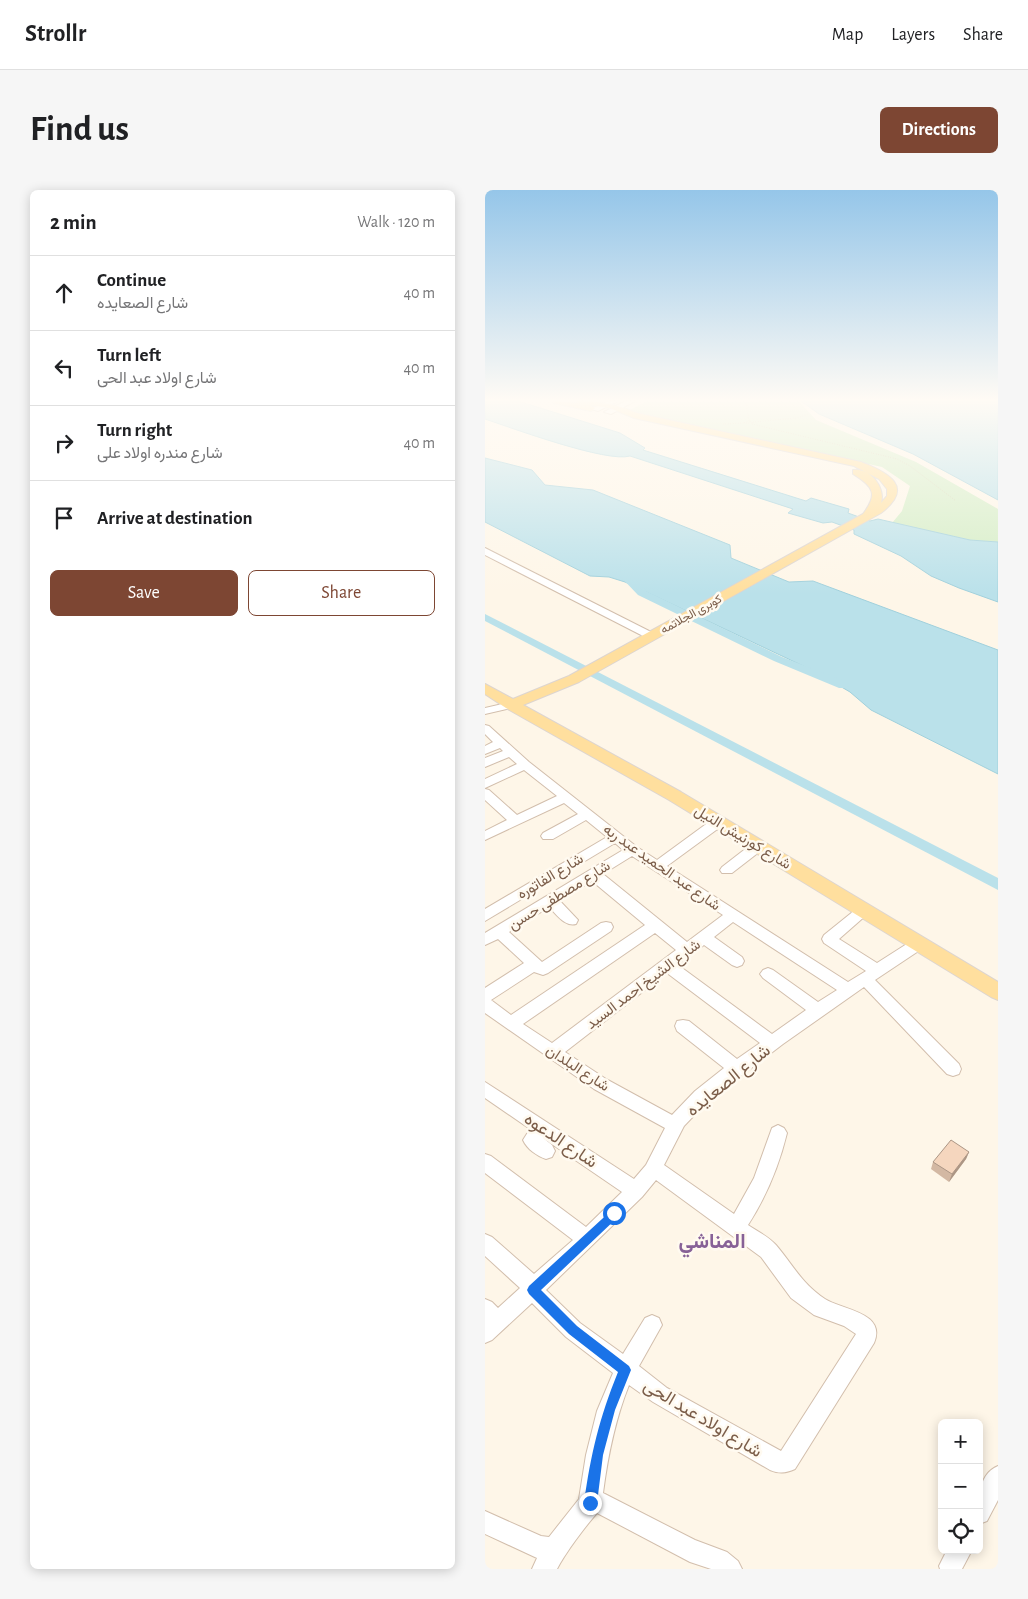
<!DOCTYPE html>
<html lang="en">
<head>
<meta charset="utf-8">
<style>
	body { margin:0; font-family:"Alegreya Sans",Vazirmatn,sans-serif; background:#f6f6f6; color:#202124 }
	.controls { position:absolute; right:15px; bottom:15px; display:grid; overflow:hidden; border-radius:8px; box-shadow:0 2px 12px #0003 }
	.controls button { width:45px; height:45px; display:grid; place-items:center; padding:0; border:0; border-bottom:1px solid #e0e0e0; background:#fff; color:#202124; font:25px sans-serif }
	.stop { position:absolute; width:15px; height:15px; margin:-11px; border:4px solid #1a73e8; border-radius:50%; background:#fff }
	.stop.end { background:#1a73e8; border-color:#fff; box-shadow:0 1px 5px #0008 }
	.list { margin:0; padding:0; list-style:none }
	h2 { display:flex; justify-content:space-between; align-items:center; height:65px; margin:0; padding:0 20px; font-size:21px }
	h2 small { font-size:16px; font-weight:400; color:#757577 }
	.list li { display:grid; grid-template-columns:32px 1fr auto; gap:15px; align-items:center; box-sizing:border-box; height:75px; padding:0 20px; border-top:1px solid #e0e0e0 }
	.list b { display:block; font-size:19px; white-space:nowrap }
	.list p { margin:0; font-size:16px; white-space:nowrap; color:#757577 }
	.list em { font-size:16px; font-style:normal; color:#757577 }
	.actions { display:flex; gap:10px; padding:15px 20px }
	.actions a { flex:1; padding:11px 0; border:1px solid #7d4633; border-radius:8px; text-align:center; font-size:18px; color:#7d4633 }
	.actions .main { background:#7d4633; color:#fff }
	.icon { flex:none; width:28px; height:28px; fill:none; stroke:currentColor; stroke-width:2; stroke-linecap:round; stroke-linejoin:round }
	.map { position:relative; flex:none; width:513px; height:1379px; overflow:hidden; border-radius:8px }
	header { display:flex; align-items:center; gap:30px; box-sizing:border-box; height:70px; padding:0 25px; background:#fff; border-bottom:1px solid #e0e0e0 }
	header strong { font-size:24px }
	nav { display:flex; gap:28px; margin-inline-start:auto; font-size:18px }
	.intro { display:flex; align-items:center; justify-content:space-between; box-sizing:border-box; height:120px; padding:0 30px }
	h1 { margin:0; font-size:35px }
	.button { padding:12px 22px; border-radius:8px; background:#7d4633; color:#fff; font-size:18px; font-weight:700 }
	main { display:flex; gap:30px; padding:0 30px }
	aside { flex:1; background:#fff; border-radius:8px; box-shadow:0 2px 12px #0003 }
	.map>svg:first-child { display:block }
</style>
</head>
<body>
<header>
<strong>Strollr</strong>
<nav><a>Map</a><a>Layers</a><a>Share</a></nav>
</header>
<div class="intro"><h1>Find us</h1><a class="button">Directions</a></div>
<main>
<aside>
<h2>2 min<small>Walk · 120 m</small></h2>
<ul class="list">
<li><svg class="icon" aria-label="ahead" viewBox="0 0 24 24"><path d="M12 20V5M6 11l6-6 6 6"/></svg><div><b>Continue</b><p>شارع الصعايده</p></div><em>40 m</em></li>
<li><svg class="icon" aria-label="left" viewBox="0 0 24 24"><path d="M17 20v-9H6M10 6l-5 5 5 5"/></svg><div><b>Turn left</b><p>شارع اولاد عبد الحى</p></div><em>40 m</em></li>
<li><svg class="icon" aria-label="right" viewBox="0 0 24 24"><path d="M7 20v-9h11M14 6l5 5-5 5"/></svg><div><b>Turn right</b><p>شارع مندره اولاد على</p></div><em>40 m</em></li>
<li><svg class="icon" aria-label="arrive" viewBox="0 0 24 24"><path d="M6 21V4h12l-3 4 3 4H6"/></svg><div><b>Arrive at destination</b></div></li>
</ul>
<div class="actions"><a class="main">Save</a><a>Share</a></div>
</aside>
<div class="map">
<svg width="513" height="1379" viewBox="0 0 513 1379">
	<rect width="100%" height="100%" fill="#fef6e8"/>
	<path fill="#d3edc5" d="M162,211H314L331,230L431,272L513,319V352L485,350L407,333L417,321L425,296L397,277L143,221Z"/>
	<g fill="#bae1ea" stroke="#a0d0dc">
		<path d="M0,211H33L135,243L160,258L158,260L321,311L326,308L364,319L363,323L385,331L393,329L485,350L513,352V412L474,398L446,386L416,366L369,344V340L347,332L338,333L303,323L308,319L145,266C122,273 27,238 0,229Z"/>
		<path d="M316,211H513V310L428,264L334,224Z"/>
		<path d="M0,268L47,280L60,295L108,300L245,355L246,368L304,392L328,391L513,460V584L386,520L365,502L331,482L140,392L124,387L105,386L0,332Z"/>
	</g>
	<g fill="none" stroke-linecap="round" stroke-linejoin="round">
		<g fill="#bae1ea" fill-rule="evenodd">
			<path d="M137,380L141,381L161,401L297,467L362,492L364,495L362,498H354L289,471L153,405L132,383Z"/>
			<path d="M0,424L513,688V700L0,431Z"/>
		</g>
		<defs>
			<g id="minor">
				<path d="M124,211H133L113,221L106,219Z"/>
				<path d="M141,211H150L126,224L119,222Z"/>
				<path d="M0,358L170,444L171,446L170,448H162L0,365Z"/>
				<path d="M26,512L30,513L32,515L30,517L0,524V518Z"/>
				<path d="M0,535L4,536L44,572L152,657L172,670L228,629H238L239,632L238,635L182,676L363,792L381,781L339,753L337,749L339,745L375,716L380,715L385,716L387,720L354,749L392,773L428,750L433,748L438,750L440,754L438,758L390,790L474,874L476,879L474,884L468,886L462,884L379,797L298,854L222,912L199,936L179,975L249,1024L269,988L287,938L293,935L299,938L302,943C294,976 281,1007 263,1035C272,1041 284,1047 291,1055C308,1075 317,1094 340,1109C357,1120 402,1122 389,1153L310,1279C301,1283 295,1284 285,1280L168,1212L144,1195C130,1230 123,1265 118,1303L210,1350L242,1362L253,1371L257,1379H226L205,1372L112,1323C99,1338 81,1362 72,1379H47L52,1368L0,1344V1321L56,1346L64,1347L94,1309L101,1265L112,1221L128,1183L81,1147L47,1113L7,1150L0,1153V1109L7,1112L13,1118L35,1098L0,1066V1044L7,1047L49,1084L88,1050L0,983V964L6,966L101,1037L137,1002L58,948L67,955L70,961L67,967L61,969C52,966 42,959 38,950L45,939L0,908V892L149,989L161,975L180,938L109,899L0,823V798L39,773L13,749L0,755V743L138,660L130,653L0,731V719L122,647L101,630L68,649H58L56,646L58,643L93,624L79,613L0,650V641L22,630L0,610V599L4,600L32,625L72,606L39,580L0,598V589L32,574L24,567L0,577V568L18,561L15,558L0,564V556L8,552L0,544ZM147,666L238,725L202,752L118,684ZM107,691L160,735L26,825L6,810L49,782L58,785L63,783L126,741L128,737L126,733L121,732L116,733L57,772L24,742L64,717C72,725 80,737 91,734L93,730L75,711ZM248,732L352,800L333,812L288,780L283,778L278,780L275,784L278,788L321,820L287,844L193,775L219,755L247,775L252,777L257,775L259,771L257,767L229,747ZM170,743L191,760L67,853L38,834ZM182,783L275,853L252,869L204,831L198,830L192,831L190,836L192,841L239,878L210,901L187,925L121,889L80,862ZM171,990L276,1067L306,1108L329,1125L359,1136L371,1144L296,1261L182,1198L154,1176L177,1135L174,1128L167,1125L160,1128L138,1164L95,1133L61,1100L157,1007Z"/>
				<path d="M273,651L278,653L280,656L278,659L247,683H237L235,680L237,677L268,653Z"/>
				<path d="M513,1276V1310L502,1331L494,1334C494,1314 491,1285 513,1276Z"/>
				<path d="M462,1360H487L477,1379H455L454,1376Z"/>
			</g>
			<path id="major" d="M68,211L93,213L92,211C114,211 131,214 152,223L376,272C404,283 430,297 396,323L94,492L38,515L196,602L513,792V810L506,807L184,610L21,518L0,504V494L28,509L84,486L378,324C393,304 389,297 368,284V280C385,277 401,298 396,313L402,306V299L394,289L369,276L149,228L125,218L105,215L110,218L106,221L69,213Z"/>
		</defs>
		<use href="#minor" stroke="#d2beac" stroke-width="2"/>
		<use href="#major" stroke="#ddd5d0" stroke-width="2"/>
		<g stroke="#dbb9a0" stroke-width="1" stroke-dasharray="0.5 2" stroke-linecap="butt">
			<path d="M221,211L229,213L234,211"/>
			<path d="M261,212L291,211"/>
			<path d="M261,213L264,231"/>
			<path d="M265,231L268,233H258Z"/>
			<path d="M268,232L312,228L323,224"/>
			<path d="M238,234L258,233"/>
			<path d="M267,234L412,269L425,276L471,311"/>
		</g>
		<use href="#minor" fill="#fff" fill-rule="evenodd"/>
		<use href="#major" fill="#ffdf9e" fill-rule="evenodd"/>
	</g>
	<path fill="#d3b8a3" d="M484,962L481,969L464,992L446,979L448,972Z"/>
	<path fill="#ac9685" d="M484,962L481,969L464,992L467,984Z"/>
	<path fill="#f5d6be" stroke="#ac9685" d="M466,950L484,962L467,984L448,972Z"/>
	<linearGradient id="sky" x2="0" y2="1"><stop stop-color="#95c6e9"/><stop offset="0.52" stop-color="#fffbf5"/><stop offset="1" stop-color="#fffbf5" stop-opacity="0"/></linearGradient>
	<rect width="513" height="404" fill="url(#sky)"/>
	<path fill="#1a73e8" d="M129,1018L133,1020L135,1023L133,1027L56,1100L92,1136L144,1176L146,1180L130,1220L118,1265L112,1313L110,1318L105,1320L101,1318L99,1313C106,1263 114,1229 133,1182L84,1144L44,1104L42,1100L44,1096Z"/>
	<g text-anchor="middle" stroke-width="5" stroke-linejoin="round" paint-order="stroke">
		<g font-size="12" fill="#7b5d49" stroke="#fffaf0">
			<text transform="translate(206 424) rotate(-29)" y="4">كوبرى الجلاتمه</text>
		</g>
		<g font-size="15" fill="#7b5d49" stroke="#fffaf0">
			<text transform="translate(258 647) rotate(31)" y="5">شارع كورنيش النيل</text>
			<text transform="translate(177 677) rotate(35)" y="5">شارع عبد الحميد عبد ربه</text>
			<text transform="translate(65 686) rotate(-31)" y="5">شارع الفاتوره</text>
			<text transform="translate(74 705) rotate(-32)" y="5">شارع مصطفى حسن</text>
			<text transform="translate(158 794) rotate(-37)" y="5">شارع الشيخ احمد السيد</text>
			<text transform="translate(93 878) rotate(33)" y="5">شارع البلدان</text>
		</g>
		<g font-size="18" fill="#7b5d49" stroke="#fffaf0">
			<text transform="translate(243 890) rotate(-39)" y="6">شارع الصعايده</text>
			<text transform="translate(76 950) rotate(34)" y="6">شارع الدعوه</text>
			<text transform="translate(218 1228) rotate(31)" y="6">شارع اولاد عبد الحى</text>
		</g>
		<g font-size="21" font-weight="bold" fill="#876197" stroke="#fffaf0">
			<text x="227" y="1058">المناشي</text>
		</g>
	</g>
</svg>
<div class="controls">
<button>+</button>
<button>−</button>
<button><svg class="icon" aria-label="locate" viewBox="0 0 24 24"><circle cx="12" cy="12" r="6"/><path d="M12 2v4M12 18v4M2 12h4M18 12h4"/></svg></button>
</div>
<div class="stop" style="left:129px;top:1023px"></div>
<div class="stop end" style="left:105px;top:1313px"></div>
</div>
</main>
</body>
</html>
